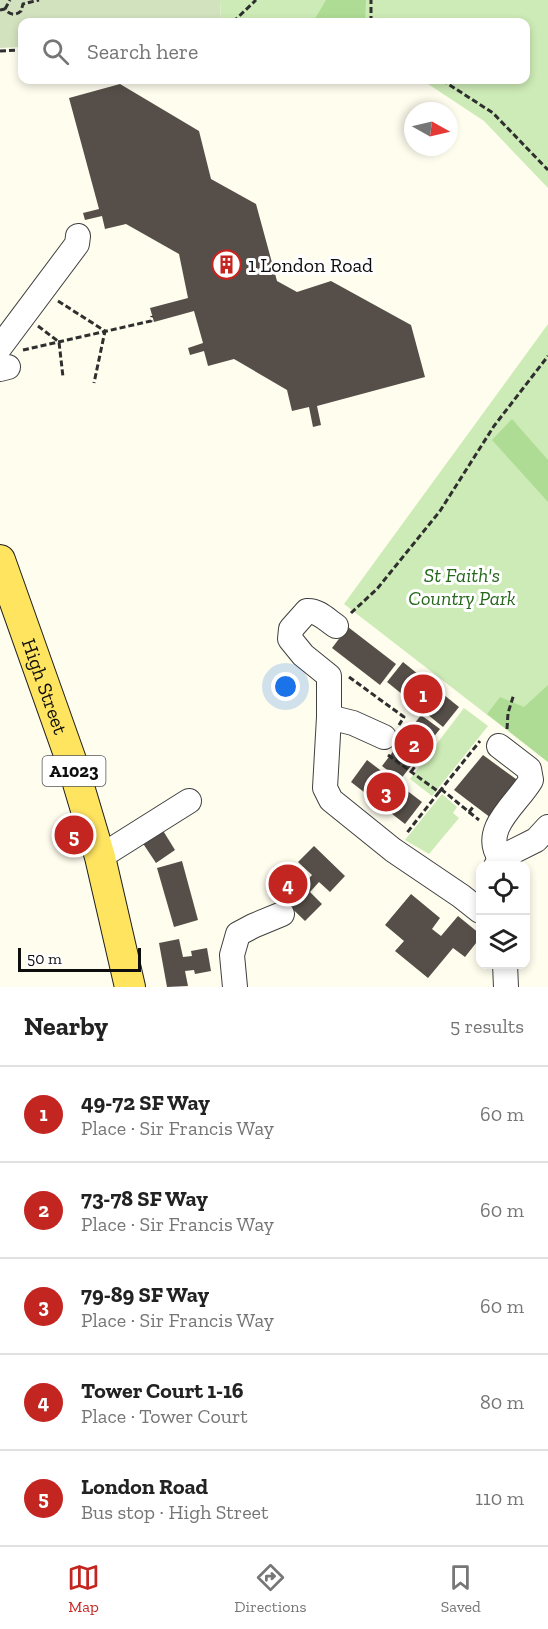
<!DOCTYPE html>
<html lang="en">
<head>
<meta charset="utf-8">
<style>
	body { margin:0; font-family:"Zilla Slab",serif; background:#f6f6f6; color:#222 }
	.controls { position:absolute; right:18px; bottom:18px; display:grid; overflow:hidden; border-radius:12px; box-shadow:0 3px 9px #0003 }
	.controls button { width:54px; height:54px; display:grid; place-items:center; padding:0; border:0; border-bottom:2px solid #e0e0e0; background:#fff; color:#222; font:30px sans-serif }
	.compass { position:absolute; left:404px; top:102px; width:54px; height:54px; border-radius:50%; background:#fff; box-shadow:0 3px 9px #0003; rotate:98deg }
	.scale { position:absolute; left:18px; bottom:15px; width:123px; box-sizing:border-box; padding-left:6px; border:3px solid #0d0d0d; border-top:0; font-size:16px; line-height:21px; white-space:nowrap; color:#0d0d0d; -webkit-text-stroke:4px #fff; paint-order:stroke }
	.you { position:absolute; left:286px; top:687px; width:21px; height:21px; margin:-15px; border:4px solid #fff; border-radius:50%; background:#1a73e8; box-shadow:0 0 0 9px #1a73e833 }
	.badge { display:grid; place-items:center; width:39px; height:39px; border-radius:50%; background:#c32520; color:#fff; font-size:20px; font-weight:700 }
	.pin { position:absolute; translate:-50% -50%; border:3px solid #fff; box-shadow:0 2px 6px #0006 }
	.list { margin:0; padding:0; list-style:none }
	h2 { display:flex; justify-content:space-between; align-items:center; height:78px; margin:0; padding:0 24px; font-size:26px }
	h2 small { font-size:20px; font-weight:400; color:#767676 }
	.list li { display:grid; grid-template-columns:39px 1fr auto; gap:18px; align-items:center; box-sizing:border-box; height:96px; padding:0 24px; border-top:2px solid #e0e0e0 }
	.list b { display:block; font-size:22px; white-space:nowrap }
	.list p { margin:0; font-size:20px; white-space:nowrap; color:#767676 }
	.list em { font-size:20px; font-style:normal; color:#767676 }
	.icon { flex:none; width:33px; height:33px; fill:none; stroke:currentColor; stroke-width:2; stroke-linecap:round; stroke-linejoin:round }
	.map { position:relative; flex:none; width:548px; height:987px; overflow:hidden }
	.search { position:absolute; background:#fff; box-shadow:0 3px 9px #0003; left:18px; right:18px; top:18px; height:66px; display:flex; align-items:center; gap:15px; box-sizing:border-box; padding:0 21px; border-radius:12px; color:#767676; font-size:22px }
	.sheet { height:558px; background:#fff }
	nav { display:flex; justify-content:space-around; align-items:center; box-sizing:border-box; height:84px; border-top:2px solid #e0e0e0; background:#fff; font-size:16px; color:#767676 }
	nav a { display:grid; justify-items:center; gap:3px }
	nav .on { color:#c32520 }
	.map>svg:first-child { display:block }
</style>
</head>
<body>
<div class="map">
<svg width="548" height="987" viewBox="0 0 548 987">
	<rect width="100%" height="100%" fill="#fffdee"/>
	<g fill="#cdebb6">
		<path d="M220,0H548V188L484,121L422,80H526V22H221Z"/>
		<path d="M548,324V762L344,604Z"/>
		<path d="M464,708L488,726L432,796L410,779Z"/>
		<path d="M442,794L457,807L453,813L459,818L429,854L405,840Z"/>
	</g>
	<g fill="#afdc94">
		<path d="M326,0H366L365,22H313Z"/>
		<path d="M512,419L548,460V502L492,440Z"/>
		<path d="M548,685V762L487,714L500,697L524,707Z"/>
	</g>
	<path fill="#d3e2be" d="M0,0H220L221,22H22V47L0,48Z"/>
	<g fill="#564f49">
		<path d="M120,84L199,131L211,179L256,204L277,281L297,292L331,281L411,325L425,377L317,406L321,425L313,427L309,407L292,411L287,390L234,359L208,366L204,351L190,355L188,348L203,343L194,311L154,322L150,308L188,298L179,254L126,224L105,229L102,216L85,220L83,213L99,209L69,98Z"/>
		<path d="M348,627L396,664L380,685L332,648Z"/>
		<path d="M403,662L459,707L443,727L387,682Z"/>
		<path d="M421,715L440,729L400,780L382,766Z"/>
		<path d="M483,755L520,782L491,818L454,790Z"/>
		<path d="M367,760L422,802L405,824L351,782Z"/>
		<path d="M162,829L175,850L156,863L142,842Z"/>
		<path d="M314,846L345,876L330,892L319,882L310,892L322,904L305,921L272,889L288,873L302,886L312,875L298,862Z"/>
		<path d="M182,861L198,920L174,927L157,868Z"/>
		<path d="M411,894L440,918L432,929L441,936L458,916L480,934V938L465,957L453,948L428,978L395,951L404,941L385,925Z"/>
		<path d="M179,939L183,957L192,956L191,951L207,948L211,971L195,974L194,970L185,971L188,986L167,987L159,943Z"/>
	</g>
	<g fill="none" stroke-linecap="round" stroke-linejoin="round">
		<defs>
			<g id="minor">
				<path d="M0,347L77,244L78,236"/>
				<path d="M0,369L8,367"/>
				<path d="M336,626C327,620 318,610 307,611L291,629L290,639L303,655L329,676V717L325,788L331,800L393,850L461,896L480,911"/>
				<path d="M329,717L353,723L384,737"/>
				<path d="M100,857L189,801"/>
				<path d="M500,858L536,840L548,827"/>
				<path d="M496,866L500,858C480,829 518,803 531,780L529,769L499,746"/>
				<path d="M505,964L506,987"/>
				<path d="M235,987L232,955L238,934L253,926L282,914"/>
			</g>
			<g id="major">
				<path id="s1" d="M0,560L72,763L100,857L130,987"/>
			</g>
		</defs>
		<use href="#minor" stroke="#404040" stroke-width="26"/>
		<use href="#major" stroke="#1e1e1e" stroke-width="32"/>
		<g stroke="#2f2f2f" stroke-width="3" stroke-dasharray="6 3" stroke-linecap="butt">
			<path d="M5,9L10,0"/>
			<path d="M0,10L5,9C9,15 16,16 21,11L23,4L39,0"/>
			<path d="M233,22L256,0"/>
			<path d="M371,22V0"/>
			<path d="M0,51L22,50"/>
			<path d="M442,80L493,113L548,170"/>
			<path d="M58,301L105,331L94,383"/>
			<path d="M38,326L59,342L63,377"/>
			<path d="M23,350L151,321L152,316"/>
			<path d="M351,613L377,589L440,511L494,426L548,356"/>
			<path d="M349,677L404,717L399,725"/>
			<path d="M507,729L508,713L514,694"/>
			<path d="M388,755L439,792L406,834"/>
			<path d="M411,772L425,752L423,751"/>
			<path d="M441,789L469,812L474,806"/>
			<path d="M439,792L480,741"/>
			<path d="M469,812L479,820"/>
		</g>
		<use href="#minor" stroke="#fff" stroke-width="24"/>
		<use href="#major" stroke="#fee45f" stroke-width="30"/>
	</g>
	<defs>
		<symbol id="building-ring" viewBox="-11 -11 22 22"><circle r="9.5" fill="#fff" stroke="#c32520" stroke-width="1.5"/><path d="M-4-6H4V6H1V3H-1V6H-4ZM-2.5-4.3h1.7v1.8h-1.7ZM.8-4.3h1.7v1.8H.8ZM-2.5-1h1.7V.8h-1.7ZM.8-1h1.7V.8H.8Z" fill="#c32520"/></symbol>
	</defs>
	<g fill-rule="evenodd">
		<use href="#building-ring" x="210" y="248" width="33" height="33"/>
	</g>
	<g text-anchor="middle" stroke-width="6" stroke-linejoin="round" paint-order="stroke">
		<rect fill="#fff" stroke="#565656" stroke-width="1.5" x="42.5" y="756" width="63" height="30" rx="4.5"/>
		<g font-size="18" font-weight="bold" fill="#0d0d0d">
			<text x="74" y="777">A1023</text>
		</g>
		<g font-size="20" fill="#0d0d0d" stroke="#fff" text-anchor="start">
			<text x="248" y="272">1 London Road</text>
		</g>
		<g font-size="20" font-style="italic" fill="#25681b" stroke="#fff">
			<text x="462" y="582">St Faith's<tspan x="462" dy="23">Country Park</tspan></text>
		</g>
		<g font-size="20" fill="#0d0d0d" stroke="#fff">
			<text dy="7" stroke="none"><textPath href="#s1" startOffset="134">High Street</textPath></text>
		</g>
	</g>
</svg>
<div class="controls">
<button><svg class="icon" aria-label="locate" viewBox="0 0 24 24"><circle cx="12" cy="12" r="6"/><path d="M12 2v4M12 18v4M2 12h4M18 12h4"/></svg></button>
<button><svg class="icon" aria-label="layers" viewBox="0 0 24 24"><path d="M12 4l9 5-9 5-9-5zM3 14l9 5 9-5"/></svg></button>
</div>
<svg class="compass" viewBox="-18 -18 36 36"><path d="M0-13l5 13h-10z" fill="#e53935"/><path d="M0 13l5-13h-10z" fill="#767676"/></svg>
<div class="scale">50 m</div>
<div class="you"></div>
<div class="pin badge" style="left:423px;top:694px">1</div>
<div class="pin badge" style="left:414px;top:744px">2</div>
<div class="pin badge" style="left:386px;top:792px">3</div>
<div class="pin badge" style="left:288px;top:884px">4</div>
<div class="pin badge" style="left:74px;top:835px">5</div>
<div class="search"><svg class="icon" aria-label="search" viewBox="0 0 24 24"><circle cx="10" cy="10" r="6"/><path d="M15 15l6 6"/></svg>Search here</div>
</div>
<section class="sheet">
<h2>Nearby<small>5 results</small></h2>
<ul class="list">
<li><span class="badge">1</span><div><b>49-72 SF Way</b><p>Place · Sir Francis Way</p></div><em>60 m</em></li>
<li><span class="badge">2</span><div><b>73-78 SF Way</b><p>Place · Sir Francis Way</p></div><em>60 m</em></li>
<li><span class="badge">3</span><div><b>79-89 SF Way</b><p>Place · Sir Francis Way</p></div><em>60 m</em></li>
<li><span class="badge">4</span><div><b>Tower Court 1-16</b><p>Place · Tower Court</p></div><em>80 m</em></li>
<li><span class="badge">5</span><div><b>London Road</b><p>Bus stop · High Street</p></div><em>110 m</em></li>
</ul>
</section>
<nav>
<a class="on"><svg class="icon" aria-label="map" viewBox="0 0 24 24"><path d="M3 6l6-2 6 2 6-2v14l-6 2-6-2-6 2zM9 4v14M15 6v14"/></svg>Map</a>
<a><svg class="icon" aria-label="directions" viewBox="0 0 24 24"><path d="M12 3l9 9-9 9-9-9zM9 14v-3h6M13 9l2 2-2 2"/></svg>Directions</a>
<a><svg class="icon" aria-label="saved" viewBox="0 0 24 24"><path d="M7 4h10v16l-5-4-5 4z"/></svg>Saved</a>
</nav>
</body>
</html>
